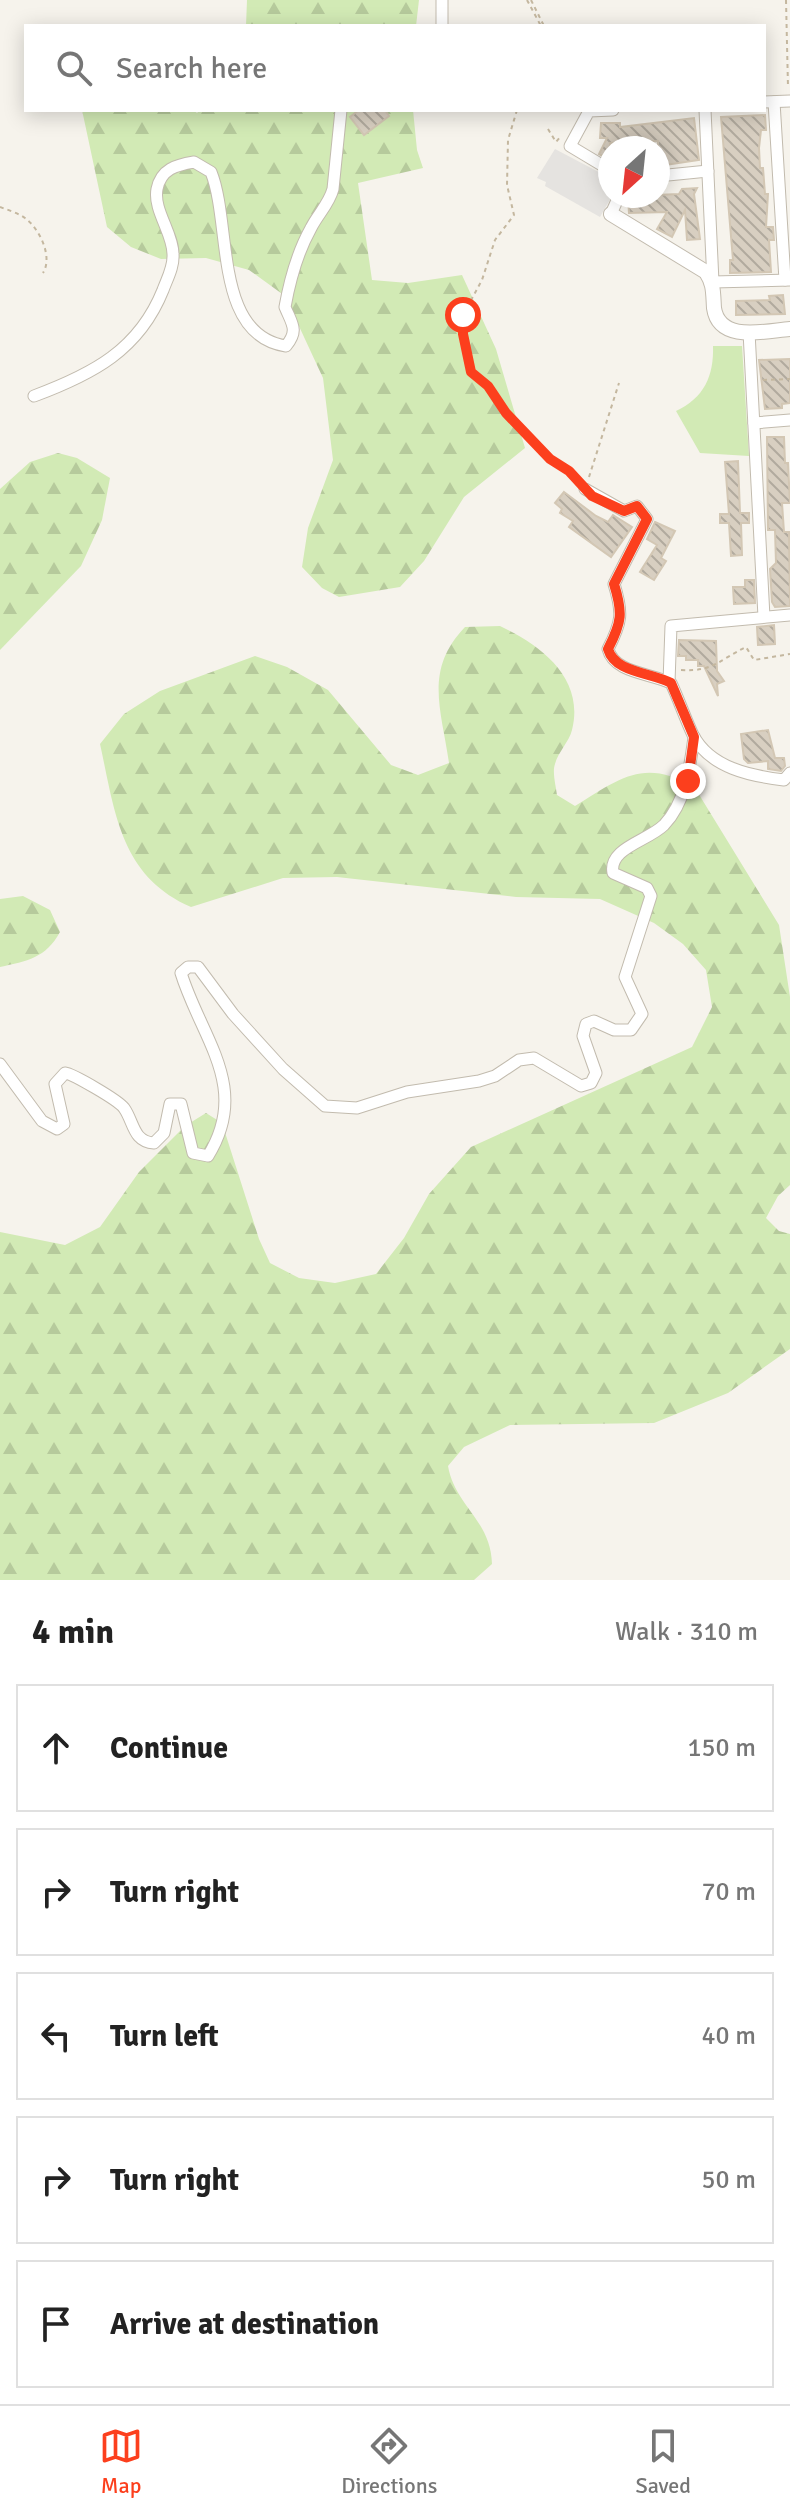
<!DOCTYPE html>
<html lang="en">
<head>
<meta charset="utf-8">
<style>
	body { margin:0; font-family:Signika,sans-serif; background:#f2f2f2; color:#222 }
	.compass { position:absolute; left:598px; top:136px; width:72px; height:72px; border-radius:50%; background:#fff; box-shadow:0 4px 20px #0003; rotate:207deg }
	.stop { position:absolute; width:24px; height:24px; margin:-18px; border:6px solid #fc3f1d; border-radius:50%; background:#fff }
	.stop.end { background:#fc3f1d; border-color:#fff; box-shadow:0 2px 8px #0008 }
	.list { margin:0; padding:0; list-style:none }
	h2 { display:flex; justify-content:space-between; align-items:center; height:104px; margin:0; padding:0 32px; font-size:34px }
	h2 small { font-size:26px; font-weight:400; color:#767676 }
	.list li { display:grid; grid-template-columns:52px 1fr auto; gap:24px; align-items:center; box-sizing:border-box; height:128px; margin:0 16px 16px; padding:0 16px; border:2px solid #e0e0e0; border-radius:0px }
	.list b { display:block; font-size:30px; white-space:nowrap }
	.list em { font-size:26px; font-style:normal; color:#767676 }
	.icon { flex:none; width:44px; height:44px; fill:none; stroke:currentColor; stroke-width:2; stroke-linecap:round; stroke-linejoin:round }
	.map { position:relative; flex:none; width:790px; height:1580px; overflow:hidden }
	.search { position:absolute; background:#fff; box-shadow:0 4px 20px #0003; left:24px; right:24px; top:24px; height:88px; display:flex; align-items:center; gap:20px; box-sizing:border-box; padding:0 28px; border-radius:0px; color:#767676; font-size:30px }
	.sheet { height:824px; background:#fff }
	nav { display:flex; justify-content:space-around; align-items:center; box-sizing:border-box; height:112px; border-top:2px solid #e0e0e0; background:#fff; font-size:22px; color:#767676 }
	nav a { display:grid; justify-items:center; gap:4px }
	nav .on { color:#fc3f1d }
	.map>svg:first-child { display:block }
</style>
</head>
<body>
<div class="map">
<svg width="790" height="1580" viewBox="0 0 790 1580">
	<defs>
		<pattern id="forest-firs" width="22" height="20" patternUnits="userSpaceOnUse" patternTransform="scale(2)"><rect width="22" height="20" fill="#d2eab5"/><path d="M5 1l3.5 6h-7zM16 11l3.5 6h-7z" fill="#b6ca9c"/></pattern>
		<pattern id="building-back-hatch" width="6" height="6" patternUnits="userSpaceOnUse" patternTransform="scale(2)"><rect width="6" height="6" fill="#d8cfc1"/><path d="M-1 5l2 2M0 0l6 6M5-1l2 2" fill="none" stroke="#b1aa9e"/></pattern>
	</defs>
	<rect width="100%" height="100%" fill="#f6f3ec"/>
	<g fill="url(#forest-firs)">
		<path d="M247,0H419L416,26H246Z"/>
		<path d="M82,110H193L197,113L200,110H413L417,150L423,168L358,183L372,280L408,283L462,275L496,349L525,448L464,497L424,561L400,587L339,597L322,588L302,567L308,528L333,460L323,378L285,296L249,270L206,258L161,259L131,247L107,227Z"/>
		<path d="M58,453L77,458L110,478L102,520L81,566L0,650V489L30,462Z"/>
		<path d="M500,626C541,645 585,678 572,730C569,742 558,752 555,764C552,772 556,786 557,795L575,806C620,778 645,757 695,788L779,925L790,997V1185L778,1196L766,1218L779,1231L790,1234V1349L728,1393L654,1423L510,1425L464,1447L448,1466C455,1506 491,1520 492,1564L474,1580H0V1232L65,1245L100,1227L139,1172L185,1126L206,1113L222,1123L259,1239L270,1263L299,1278L335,1283L376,1274L404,1238L429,1194L471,1147L692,1047L712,1007L706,970L683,944L654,923L600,899L516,897L337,877L283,878L191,907C120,876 115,812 100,744L124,714L160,691L255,656L287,667L328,690L391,765L418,775L449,763C441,708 424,670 465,627Z"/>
		<path d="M23,896L50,910L60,932C46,958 27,961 0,967V899Z"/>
	</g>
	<path fill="#d2eab5" d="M713,346H742L749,456L700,453L676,411C704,398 714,376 713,346Z"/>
	<path fill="#e5e3e0" d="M555,149L610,178L612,196L600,217L545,186L546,182L537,178Z"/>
	<g fill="url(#building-back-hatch)" stroke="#d3c7b4" stroke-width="2">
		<path d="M359,110H385L389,116L364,135L350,117Z"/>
		<path d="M765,115L766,130H761L759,148L760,168H763L765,194H768L766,227H773L774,240H769L771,272L730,273V260H733L721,117Z"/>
		<path d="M694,118L699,160L658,166V141L610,143V160L599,154L607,138H600L601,123H620V127Z"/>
		<path d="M697,188L694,194L700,239L687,240L685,210L672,237L657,229L667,212L629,213L628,198L632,196L679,194L682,189Z"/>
		<path d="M783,295L785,314L736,315V301L770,300L769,296Z"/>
		<path d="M790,359V403L782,404V408L765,409L759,360Z"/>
		<path d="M767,437H784L785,463H788L790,503H782L784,532H789L790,606L775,607L772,602L770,569L776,563L775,530H768Z"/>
		<path d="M738,461L740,513H749V523H741L742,555L731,556L729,523H720V514H729L725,462Z"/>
		<path d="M564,492L596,516L608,522L613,515L632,527L611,557L569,527L573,521L560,513L562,509L555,503Z"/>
		<path d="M655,522L675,531L661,558L666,561L654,580L640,572L657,545L647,539Z"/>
		<path d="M745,580H754L755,603L734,604L733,587H745Z"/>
		<path d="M774,625L775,644L758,645L757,627Z"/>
		<path d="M679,640L716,641L717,671L724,681L717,684L718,696L704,666H698V660H686V656H678Z"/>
		<path d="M768,730L775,758H784L785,766L781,771L768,769V761L748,763L744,759L741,734Z"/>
	</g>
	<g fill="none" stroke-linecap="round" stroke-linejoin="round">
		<defs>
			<g id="minor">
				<path d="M442,26V0"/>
				<path d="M764,102L790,101"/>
				<path d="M774,102L785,280"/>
				<path d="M705,110L713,282L790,280"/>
				<path d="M610,170L570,146L589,111L613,110"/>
				<path d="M658,176L708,171"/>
				<path d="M611,214L619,196"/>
				<path d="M749,332L764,617"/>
				<path d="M34,396C93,374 139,350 163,290C167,279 174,267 173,254C173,233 153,210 157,189C161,169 176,165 194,162L211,172C232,224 213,335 286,346C299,330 292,324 285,307C290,279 297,253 311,228C318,214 329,204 333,189L341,110"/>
				<path d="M754,423L790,420"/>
				<path d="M585,489L624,511L637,506L647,519L614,584C623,613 622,622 608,649C614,673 650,673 671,683C679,700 685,718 693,735C710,768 751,776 784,780L790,773"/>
				<path d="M669,682L671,626L790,615"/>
				<path d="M0,1064L42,1121L57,1129L64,1124L55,1084L65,1073C73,1074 118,1100 124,1108C134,1122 133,1142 154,1143L164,1133L170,1104H181L193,1153L208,1156C251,1087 201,1038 181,973L188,967H198L233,1014L283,1069L325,1106L357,1108L407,1092L479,1081L495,1076L519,1060L534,1058L581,1086L591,1083L596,1073L583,1036L586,1024L594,1021L614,1030H631L642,1014L625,977L651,896L647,888L613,873C608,848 648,841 664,825C686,802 690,767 694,737"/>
			</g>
			<path id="tertiary" d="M611,214L706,272C714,284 713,293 714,308C719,343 765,331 790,329"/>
		</defs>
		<use href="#minor" stroke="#c2bbae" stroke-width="13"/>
		<use href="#tertiary" stroke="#c2bbae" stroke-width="16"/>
		<g stroke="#c4b79f" stroke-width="2" stroke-dasharray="4 4" stroke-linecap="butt">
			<path d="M527,0L541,26"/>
			<path d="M531,0L544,26"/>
			<path d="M786,0L788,87"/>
			<path d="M517,110L508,140L507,185L514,215L495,240L482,280L463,315V334L471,372L488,386L506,413L531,440L576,479"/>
			<path d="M548,129L556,142L561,136"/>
			<path d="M0,207C8,210 18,213 25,218C40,229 53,257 43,273"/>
			<path d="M763,380L790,379"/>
			<path d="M589,477L619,383"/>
			<path d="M681,670C713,672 719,660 746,647L754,660L790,654"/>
		</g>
		<use href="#minor" stroke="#fff" stroke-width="11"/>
		<use href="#tertiary" stroke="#fff" stroke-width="14"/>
	</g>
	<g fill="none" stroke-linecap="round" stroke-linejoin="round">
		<path stroke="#fc3f1d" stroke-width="10" d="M463,315V334L471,372L488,386L506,413L550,459L569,471L592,496L624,511L637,506L647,519L614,584C623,613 622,622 608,649C615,673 650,672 671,683L694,737L688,781"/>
	</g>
</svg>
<svg class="compass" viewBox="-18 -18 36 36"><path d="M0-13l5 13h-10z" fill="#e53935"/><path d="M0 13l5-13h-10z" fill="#767676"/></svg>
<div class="stop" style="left:463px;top:315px"></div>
<div class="stop end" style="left:688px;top:781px"></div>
<div class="search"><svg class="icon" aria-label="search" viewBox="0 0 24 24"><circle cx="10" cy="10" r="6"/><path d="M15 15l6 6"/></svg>Search here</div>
</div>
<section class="sheet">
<h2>4 min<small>Walk · 310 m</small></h2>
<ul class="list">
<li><svg class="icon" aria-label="ahead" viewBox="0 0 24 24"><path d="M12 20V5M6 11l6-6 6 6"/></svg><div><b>Continue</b></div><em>150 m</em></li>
<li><svg class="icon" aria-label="right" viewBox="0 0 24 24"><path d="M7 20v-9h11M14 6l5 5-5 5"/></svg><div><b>Turn right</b></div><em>70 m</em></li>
<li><svg class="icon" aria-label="left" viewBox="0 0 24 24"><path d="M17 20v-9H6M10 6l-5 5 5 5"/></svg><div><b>Turn left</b></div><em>40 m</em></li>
<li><svg class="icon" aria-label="right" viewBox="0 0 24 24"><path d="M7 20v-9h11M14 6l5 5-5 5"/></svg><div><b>Turn right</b></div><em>50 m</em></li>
<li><svg class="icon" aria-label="arrive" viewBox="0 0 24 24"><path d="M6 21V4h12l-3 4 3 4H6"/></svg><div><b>Arrive at destination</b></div></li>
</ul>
</section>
<nav>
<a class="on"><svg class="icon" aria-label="map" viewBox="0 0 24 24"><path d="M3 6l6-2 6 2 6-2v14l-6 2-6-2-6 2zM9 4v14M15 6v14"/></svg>Map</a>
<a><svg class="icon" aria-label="directions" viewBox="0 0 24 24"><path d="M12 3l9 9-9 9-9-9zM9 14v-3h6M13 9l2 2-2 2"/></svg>Directions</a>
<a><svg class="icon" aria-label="saved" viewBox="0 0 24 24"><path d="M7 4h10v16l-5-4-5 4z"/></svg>Saved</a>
</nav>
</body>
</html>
